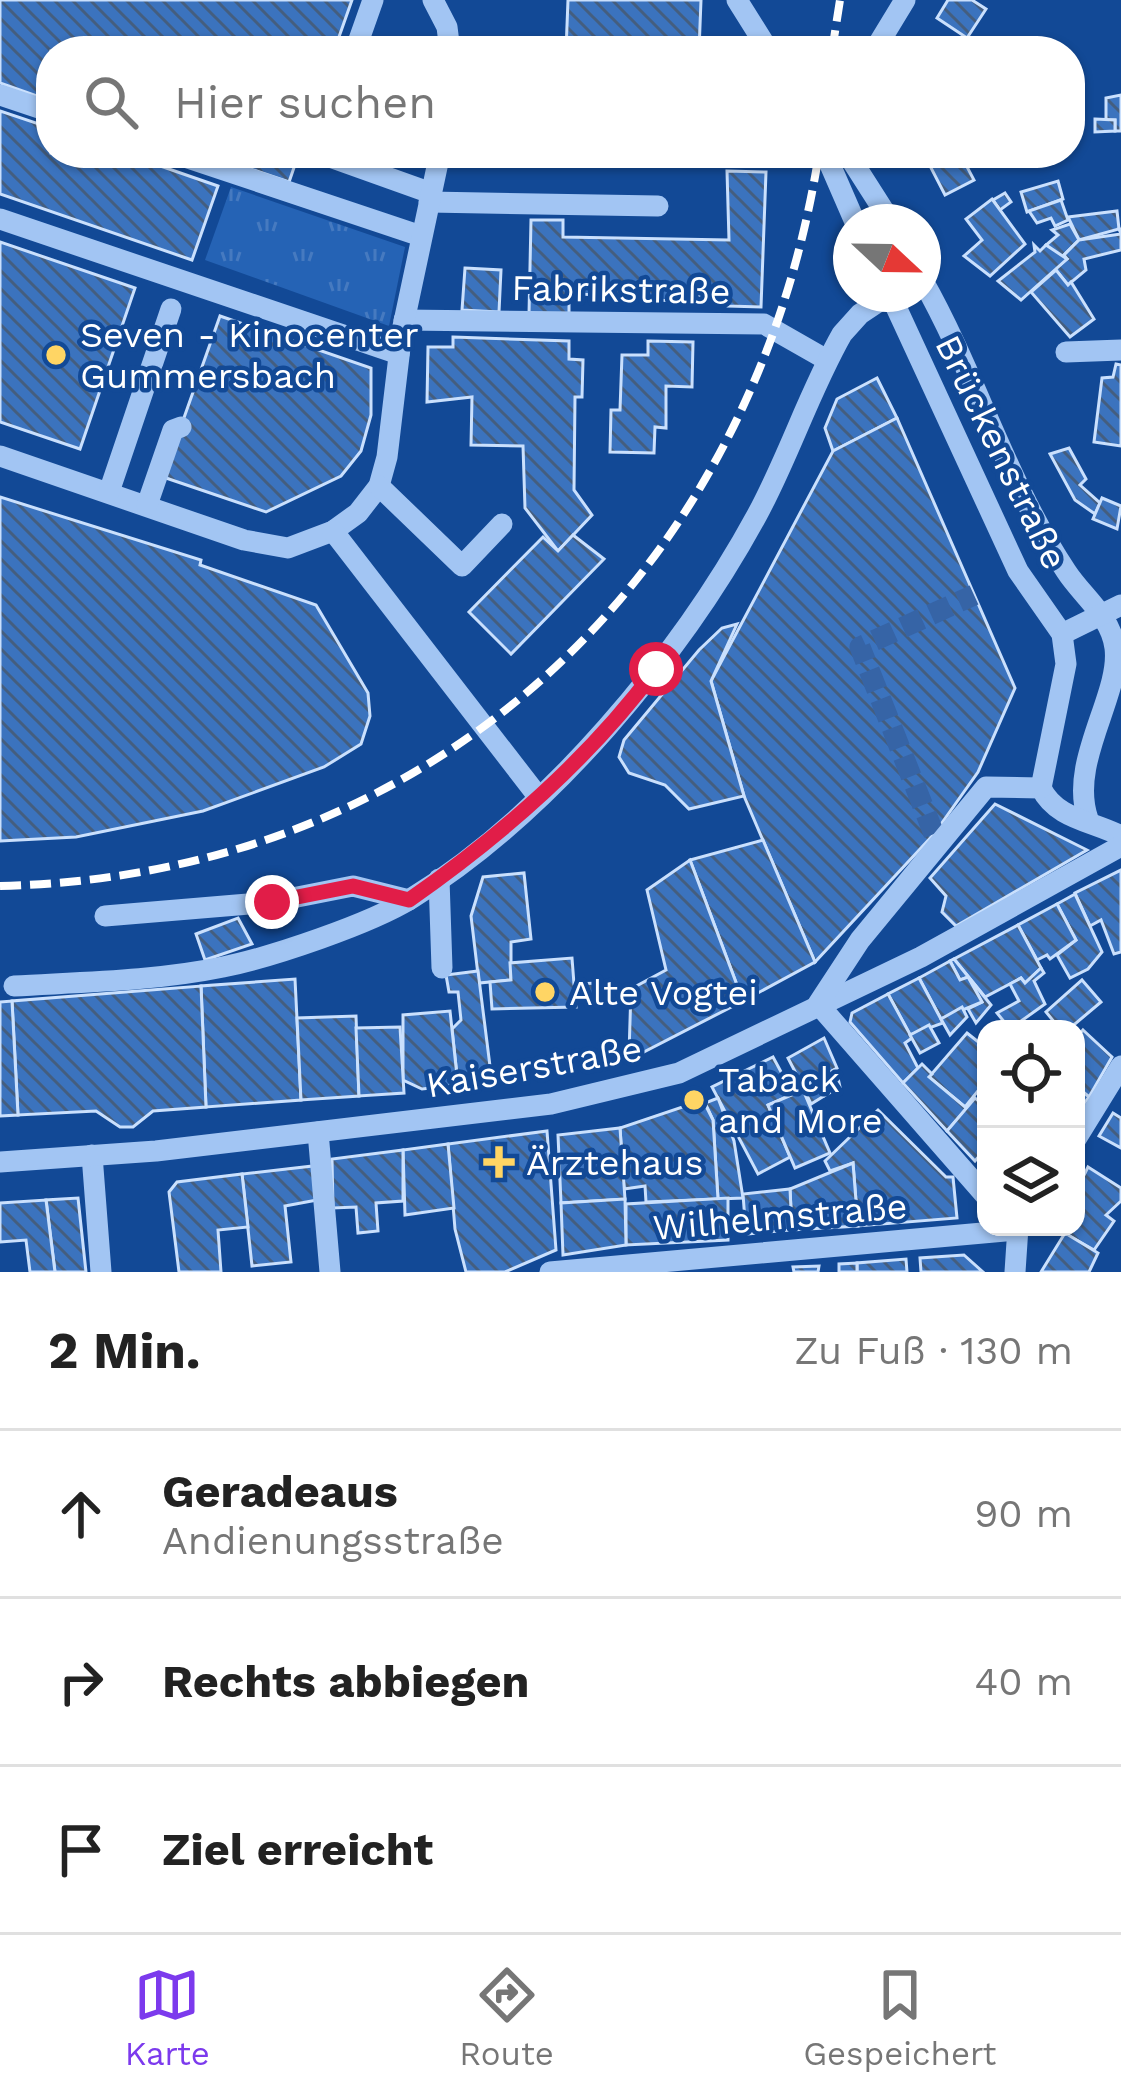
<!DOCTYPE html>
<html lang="de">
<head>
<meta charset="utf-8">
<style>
	body { margin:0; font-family:"Work Sans",sans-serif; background:#f2f2f2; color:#222 }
	.controls { position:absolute; right:36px; bottom:36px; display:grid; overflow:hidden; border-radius:24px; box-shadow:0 3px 9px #0004 }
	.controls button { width:108px; height:108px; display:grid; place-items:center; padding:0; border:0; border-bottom:3px solid #e0e0e0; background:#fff; color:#222; font:60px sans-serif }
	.compass { position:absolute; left:833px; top:204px; width:108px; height:108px; border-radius:50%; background:#fff; box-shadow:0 3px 9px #0004; rotate:112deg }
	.stop { position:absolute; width:36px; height:36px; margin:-27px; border:9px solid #e11d48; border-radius:50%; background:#fff }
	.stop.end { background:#e11d48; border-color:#fff; box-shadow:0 3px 12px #0008 }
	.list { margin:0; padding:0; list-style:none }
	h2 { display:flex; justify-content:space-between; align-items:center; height:156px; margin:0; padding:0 48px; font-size:51px }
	h2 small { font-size:39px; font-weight:400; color:#767676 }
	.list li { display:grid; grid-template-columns:78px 1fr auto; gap:36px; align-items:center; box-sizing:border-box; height:168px; padding:0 48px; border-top:3px solid #e0e0e0 }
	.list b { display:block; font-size:45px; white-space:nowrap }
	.list p { margin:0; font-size:39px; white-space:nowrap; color:#767676 }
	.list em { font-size:39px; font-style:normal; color:#767676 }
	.icon { flex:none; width:66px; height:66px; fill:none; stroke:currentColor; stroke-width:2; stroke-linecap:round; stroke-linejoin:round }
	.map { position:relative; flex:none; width:1121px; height:1272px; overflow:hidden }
	.search { position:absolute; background:#fff; box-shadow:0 3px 9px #0004; left:36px; right:36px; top:36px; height:132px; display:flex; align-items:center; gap:30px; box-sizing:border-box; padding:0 42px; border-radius:48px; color:#767676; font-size:45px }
	.sheet { height:660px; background:#fff }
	nav { display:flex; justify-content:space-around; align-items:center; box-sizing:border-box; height:168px; border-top:3px solid #e0e0e0; background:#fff; font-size:33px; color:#767676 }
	nav a { display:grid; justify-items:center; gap:6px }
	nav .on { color:#7c3aed }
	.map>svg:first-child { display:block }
</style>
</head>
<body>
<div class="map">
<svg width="1121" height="1272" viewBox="0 0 1121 1272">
	<defs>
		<pattern id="park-tufts" width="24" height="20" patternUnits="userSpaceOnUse" patternTransform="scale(3)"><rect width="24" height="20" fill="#2563b5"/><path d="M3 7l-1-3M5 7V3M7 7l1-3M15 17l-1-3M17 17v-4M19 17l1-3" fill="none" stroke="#467ac0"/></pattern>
		<pattern id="building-back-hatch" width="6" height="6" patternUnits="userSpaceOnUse" patternTransform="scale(3)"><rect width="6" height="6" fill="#3b73be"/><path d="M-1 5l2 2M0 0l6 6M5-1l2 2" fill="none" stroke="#445e7f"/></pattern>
	</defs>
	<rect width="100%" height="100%" fill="#124996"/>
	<path fill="url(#park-tufts)" d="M231,187L405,247L389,326L205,260Z"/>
	<g fill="url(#building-back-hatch)" stroke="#cae0fd" stroke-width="3">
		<path d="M0,0H352L334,51H51V101L0,83Z"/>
		<path d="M568,0H701L699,51H566Z"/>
		<path d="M948,0H972L986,9L967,38L937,18Z"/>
		<path d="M1121,95V131H1115V120H1106V98Z"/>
		<path d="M0,111L51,128V153H123L218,186L192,260L0,194Z"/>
		<path d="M1095,119L1115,120V131L1095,132Z"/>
		<path d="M203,153H299L289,182Z"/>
		<path d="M950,153H961L954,160L957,165L964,161L974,180L945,195L929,164Z"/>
		<path d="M727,171L766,172L761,307L728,306V297L684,296V302L569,293V316L529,314L531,220H563V237L729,240Z"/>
		<path d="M1058,181L1063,199L1027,212L1021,192Z"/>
		<path d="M1005,193L1011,202L1000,210L993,200Z"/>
		<path d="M992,199L1025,244L990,276L964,256L982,240L966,219Z"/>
		<path d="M1061,200L1068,220L1055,226L1051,218L1037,223L1029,211Z"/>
		<path d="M1117,211L1119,229L1079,240L1068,217Z"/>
		<path d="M1070,224L1079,240L1060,259L1046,245L1058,235L1052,230Z"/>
		<path d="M1119,229H1121V250L1084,259L1086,270L1068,285L1055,269L1067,259L1064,255L1079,240L1121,234Z"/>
		<path d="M0,242L135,288L80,449L0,422Z"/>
		<path d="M1034,245L1040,251L1046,245L1067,259L1021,300L998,281L1035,252Z"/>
		<path d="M465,268L501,270L499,312L462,310Z"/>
		<path d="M1056,270L1068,285L1071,282L1094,319L1070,337L1031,292Z"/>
		<path d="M220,316L371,368V415L361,451L341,476L266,512L163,477Z"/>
		<path d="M453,337L569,341V359L583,360L582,397H575L574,490L592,515L558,551L525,508L523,446L471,445L472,397L427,402L428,347H453Z"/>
		<path d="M648,341L693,342L692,387L666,386V428L655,427L654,453L610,452L611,410H620L622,355H648Z"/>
		<path d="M1116,364L1121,365V446L1094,442L1102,378L1113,377Z"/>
		<path d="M877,378L897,418L833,451L825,428L837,399Z"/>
		<path d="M897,418L1015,688L978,772L934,834L815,962L744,796L711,681L833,451Z"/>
		<path d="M1069,448L1086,479L1080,485L1100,503L1095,514L1075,500L1050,454Z"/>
		<path d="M0,497L201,560L200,565L316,605L368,693L370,716L361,744L324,767L203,811L76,837L0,841Z"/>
		<path d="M1102,498L1121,506L1117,529L1093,519Z"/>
		<path d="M573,535L604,559L511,654L469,612L543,537L558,551Z"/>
		<path d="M737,624L711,681L744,796L689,809L665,785L629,773L619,757L624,740L699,650L722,628Z"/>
		<path d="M995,804L1087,850L956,926L942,912L946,896L930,878Z"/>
		<path d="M763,840L815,962L743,1001L690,860Z"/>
		<path d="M690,860L743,1001L634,1057L629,1054L631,989L666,970L647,890Z"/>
		<path d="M1121,870V952L1114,954L1101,920L1090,926L1075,893Z"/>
		<path d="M524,873L531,939L511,942V980L479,983L471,916L483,877Z"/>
		<path d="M1075,894L1102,952L1088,969L1070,978L1057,955L1076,940L1057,904Z"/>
		<path d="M1057,904L1076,940L1050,959L1047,955L1037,960L1018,925Z"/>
		<path d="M238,918L252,944L205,960L196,934Z"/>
		<path d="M1018,925L1041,968L1025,983L1021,978L985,997L954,959Z"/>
		<path d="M572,958L574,984L598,983L599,999L575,1000L576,1007L492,1009L490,982L511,980L510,963Z"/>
		<path d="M954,959L991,1005L976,1023L968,1009L982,1002L968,977L960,980L950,961Z"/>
		<path d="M950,961L960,980L968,977L982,1002L941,1019L919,978Z"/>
		<path d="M1041,968L1044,973L1034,981L1045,1004L1010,1029L997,1013L1019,1001L1010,984L1021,978L1025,983Z"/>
		<path d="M478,971L492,1082L458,1085L452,1029L461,1020L458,992H449L446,975Z"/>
		<path d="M919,978L943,1023L910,1035L888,994Z"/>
		<path d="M295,979L301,1100L206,1107L201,986Z"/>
		<path d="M1082,980L1101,1002L1069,1029H1060L1046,1012Z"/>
		<path d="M201,986L206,1107L153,1111L133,1127H120L96,1111L18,1115L12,1001Z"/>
		<path d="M888,994L912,1038L905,1043L918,1068L903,1083L850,1022L852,1013Z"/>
		<path d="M12,1001L18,1115L0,1116V1002Z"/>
		<path d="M962,1007L967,1017L950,1035L941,1019Z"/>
		<path d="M450,1011L458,1085L422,1089L403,1080V1015Z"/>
		<path d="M356,1016L359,1096L301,1100L297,1018Z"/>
		<path d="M929,1025L939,1043L920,1053L910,1035Z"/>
		<path d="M400,1027L404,1093L359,1096L356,1028Z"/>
		<path d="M1083,1030L1112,1057L1089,1097L1076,1086V1038Z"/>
		<path d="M967,1033L986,1048V1081L965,1107L929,1077Z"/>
		<path d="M824,1038L837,1068L803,1087L788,1058Z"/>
		<path d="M773,1057L793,1094L768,1105L790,1157L758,1174L712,1087Z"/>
		<path d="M922,1064L932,1074L929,1077L965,1107L970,1105L947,1131L903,1083Z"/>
		<path d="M836,1069L840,1087L824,1096L815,1080Z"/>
		<path d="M815,1080L824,1096L811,1104L803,1087Z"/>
		<path d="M1076,1086L1089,1097L1083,1105L1076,1100Z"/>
		<path d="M803,1090L830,1153L795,1168L768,1105Z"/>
		<path d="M718,1098L734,1141L743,1198L718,1199L713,1120L705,1103Z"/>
		<path d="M975,1098L986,1108V1148L975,1161L947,1131Z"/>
		<path d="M703,1100L713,1120L718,1199L646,1202L645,1186L624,1189L620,1128Z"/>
		<path d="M878,1110L946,1177H953L957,1218L858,1226L853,1163L830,1171L825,1161Z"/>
		<path d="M1113,1113L1121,1118V1148L1099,1136Z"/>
		<path d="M620,1128L625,1199L561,1203L558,1135Z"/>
		<path d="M547,1131L556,1250L505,1272H466L455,1229L448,1144Z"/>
		<path d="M448,1144L454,1208L405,1215L403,1150Z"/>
		<path d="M403,1150V1201L376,1203L378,1231L358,1233L356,1207L333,1208L332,1159Z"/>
		<path d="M853,1163L858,1226L792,1230L790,1189Z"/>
		<path d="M313,1166L317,1200L285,1206L291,1262L252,1266L242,1174Z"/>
		<path d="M1088,1167L1121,1188V1201L1106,1215L1114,1221L1094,1250L1057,1229L1076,1227V1191Z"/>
		<path d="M242,1174L248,1227L218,1230L221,1272H179L169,1192L177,1182Z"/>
		<path d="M790,1189L792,1230L746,1234L743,1194Z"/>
		<path d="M78,1198L86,1272H55L46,1200Z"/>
		<path d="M728,1198V1240L626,1245V1204Z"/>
		<path d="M625,1199L626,1245L563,1255L561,1203Z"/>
		<path d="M46,1200L55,1272H30L26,1240L0,1242V1203Z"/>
		<path d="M1065,1233L1098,1253L1089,1272H1041Z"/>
		<path d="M964,1255L983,1272H921L920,1258Z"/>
		<path d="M906,1259L907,1272H857V1263Z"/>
		<path d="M857,1263V1272H839V1264Z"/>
		<path d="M819,1266L818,1272H794L793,1267Z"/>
	</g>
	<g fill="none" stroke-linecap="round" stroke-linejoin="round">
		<path stroke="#3664a6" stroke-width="21" stroke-dasharray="21 10" stroke-linecap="butt" d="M934,834L860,647L974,595"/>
		<g stroke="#a2c5f3" stroke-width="21">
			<path d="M433,0L447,27L450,51"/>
			<path d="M737,0L769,51"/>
			<path d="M355,51L373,0"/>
			<path d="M874,51L905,0"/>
			<path d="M0,95L51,112"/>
			<path d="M173,153L421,236"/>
			<path d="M319,153L431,193"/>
			<path d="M825,153L855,222"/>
			<path d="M847,153L891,222"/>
			<path d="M429,202L658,206"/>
			<path d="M0,219L399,354"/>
			<path d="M923,281C976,375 1006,481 1066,571C1082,596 1111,616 1115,648C1121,695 1068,762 1088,819"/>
			<path d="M404,320L764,324L827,360"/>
			<path d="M1066,352L1121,350"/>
			<path d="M0,456L244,540L288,548L333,531L358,513L379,486L387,457L402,331L440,153"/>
			<path d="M379,486L462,566L502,524"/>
			<path d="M109,492L171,309"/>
			<path d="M147,505L173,430L181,427"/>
			<path d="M333,531L537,795"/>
			<path d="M1062,634L1121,605"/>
			<path d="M439,879L442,968"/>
			<path d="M105,916L272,902L353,886L409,900"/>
			<path d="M14,986C83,982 155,981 223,967C272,957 370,924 412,898C548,814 681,655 757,515C789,456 809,392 842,334L860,314L890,294L1018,571L1062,634L1066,664L1041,788C1056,819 1092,821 1121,836"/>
			<path d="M318,1132L330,1272"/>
			<path d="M1076,1139L1121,1066"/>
			<path d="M92,1155L101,1272"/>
			<path d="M0,1162L156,1151L551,1104L679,1073L921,957L1121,846"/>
			<path d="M986,1196L818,1004L860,940L986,787L1041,788"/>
			<path d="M550,1272L1016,1230"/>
			<path d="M1015,1272L1018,1227"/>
		</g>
		<g stroke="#fff" stroke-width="8" stroke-dasharray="21 9" stroke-linecap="butt">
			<path d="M832,51L840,0"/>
			<path d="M0,886C434,876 753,576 819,153"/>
		</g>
	</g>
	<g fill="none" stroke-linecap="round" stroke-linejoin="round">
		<path stroke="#e11d48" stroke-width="15" d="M272,902L353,886L409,900C499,837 590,758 656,669"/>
	</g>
	<g fill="#ffd564" stroke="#124996" stroke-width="4.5">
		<circle cx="56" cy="355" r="12"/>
		<circle cx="545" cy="992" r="12"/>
		<circle cx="694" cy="1100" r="12"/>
		<path d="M493 1144h12v12h12v12h-12v12h-12v-12h-12v-12h12z"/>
	</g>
	<g text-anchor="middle" stroke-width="9" stroke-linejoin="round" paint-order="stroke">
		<g font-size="36" fill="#fff" stroke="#124996">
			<text transform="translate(621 289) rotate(1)" y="13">Fabrikstraße</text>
			<text transform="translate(1002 452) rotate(64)" y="13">Brückenstraße</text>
			<text transform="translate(534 1066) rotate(-10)" y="13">Kaiserstraße</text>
			<text transform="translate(780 1216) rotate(-5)" y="13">Wilhelmstraße</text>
		</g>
		<g font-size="36" fill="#fff" stroke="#124996" text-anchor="start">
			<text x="80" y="347">Seven - Kinocenter<tspan x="80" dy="41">Gummersbach</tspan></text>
			<text x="569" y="1005">Alte Vogtei</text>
			<text x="718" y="1092">Taback<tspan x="718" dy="41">and More</tspan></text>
			<text x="526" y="1175">Ärztehaus</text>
		</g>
	</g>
</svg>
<div class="controls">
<button><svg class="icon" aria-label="locate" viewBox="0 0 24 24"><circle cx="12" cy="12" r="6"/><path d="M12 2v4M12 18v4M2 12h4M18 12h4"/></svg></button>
<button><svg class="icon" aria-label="layers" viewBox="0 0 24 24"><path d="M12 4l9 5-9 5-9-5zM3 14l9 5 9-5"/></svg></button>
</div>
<svg class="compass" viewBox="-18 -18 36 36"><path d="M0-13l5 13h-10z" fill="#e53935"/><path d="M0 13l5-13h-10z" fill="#767676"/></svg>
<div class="stop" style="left:656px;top:669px"></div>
<div class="stop end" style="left:272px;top:902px"></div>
<div class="search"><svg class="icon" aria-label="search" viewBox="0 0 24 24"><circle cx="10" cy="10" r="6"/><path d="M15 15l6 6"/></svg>Hier suchen</div>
</div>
<section class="sheet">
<h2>2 Min.<small>Zu Fuß · 130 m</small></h2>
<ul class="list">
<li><svg class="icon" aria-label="ahead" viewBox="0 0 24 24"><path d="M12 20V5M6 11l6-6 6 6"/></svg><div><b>Geradeaus</b><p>Andienungsstraße</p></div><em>90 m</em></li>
<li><svg class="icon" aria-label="right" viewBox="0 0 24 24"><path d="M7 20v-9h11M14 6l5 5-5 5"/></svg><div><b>Rechts abbiegen</b></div><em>40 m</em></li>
<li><svg class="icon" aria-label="arrive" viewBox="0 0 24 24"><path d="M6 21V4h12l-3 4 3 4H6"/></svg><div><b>Ziel erreicht</b></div></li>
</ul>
</section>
<nav>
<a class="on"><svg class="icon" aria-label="map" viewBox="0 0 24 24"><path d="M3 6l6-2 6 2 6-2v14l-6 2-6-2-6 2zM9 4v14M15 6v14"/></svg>Karte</a>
<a><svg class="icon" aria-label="directions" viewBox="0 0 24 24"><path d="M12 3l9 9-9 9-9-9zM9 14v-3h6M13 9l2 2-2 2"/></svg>Route</a>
<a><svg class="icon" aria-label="saved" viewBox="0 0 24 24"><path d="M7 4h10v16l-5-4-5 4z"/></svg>Gespeichert</a>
</nav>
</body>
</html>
